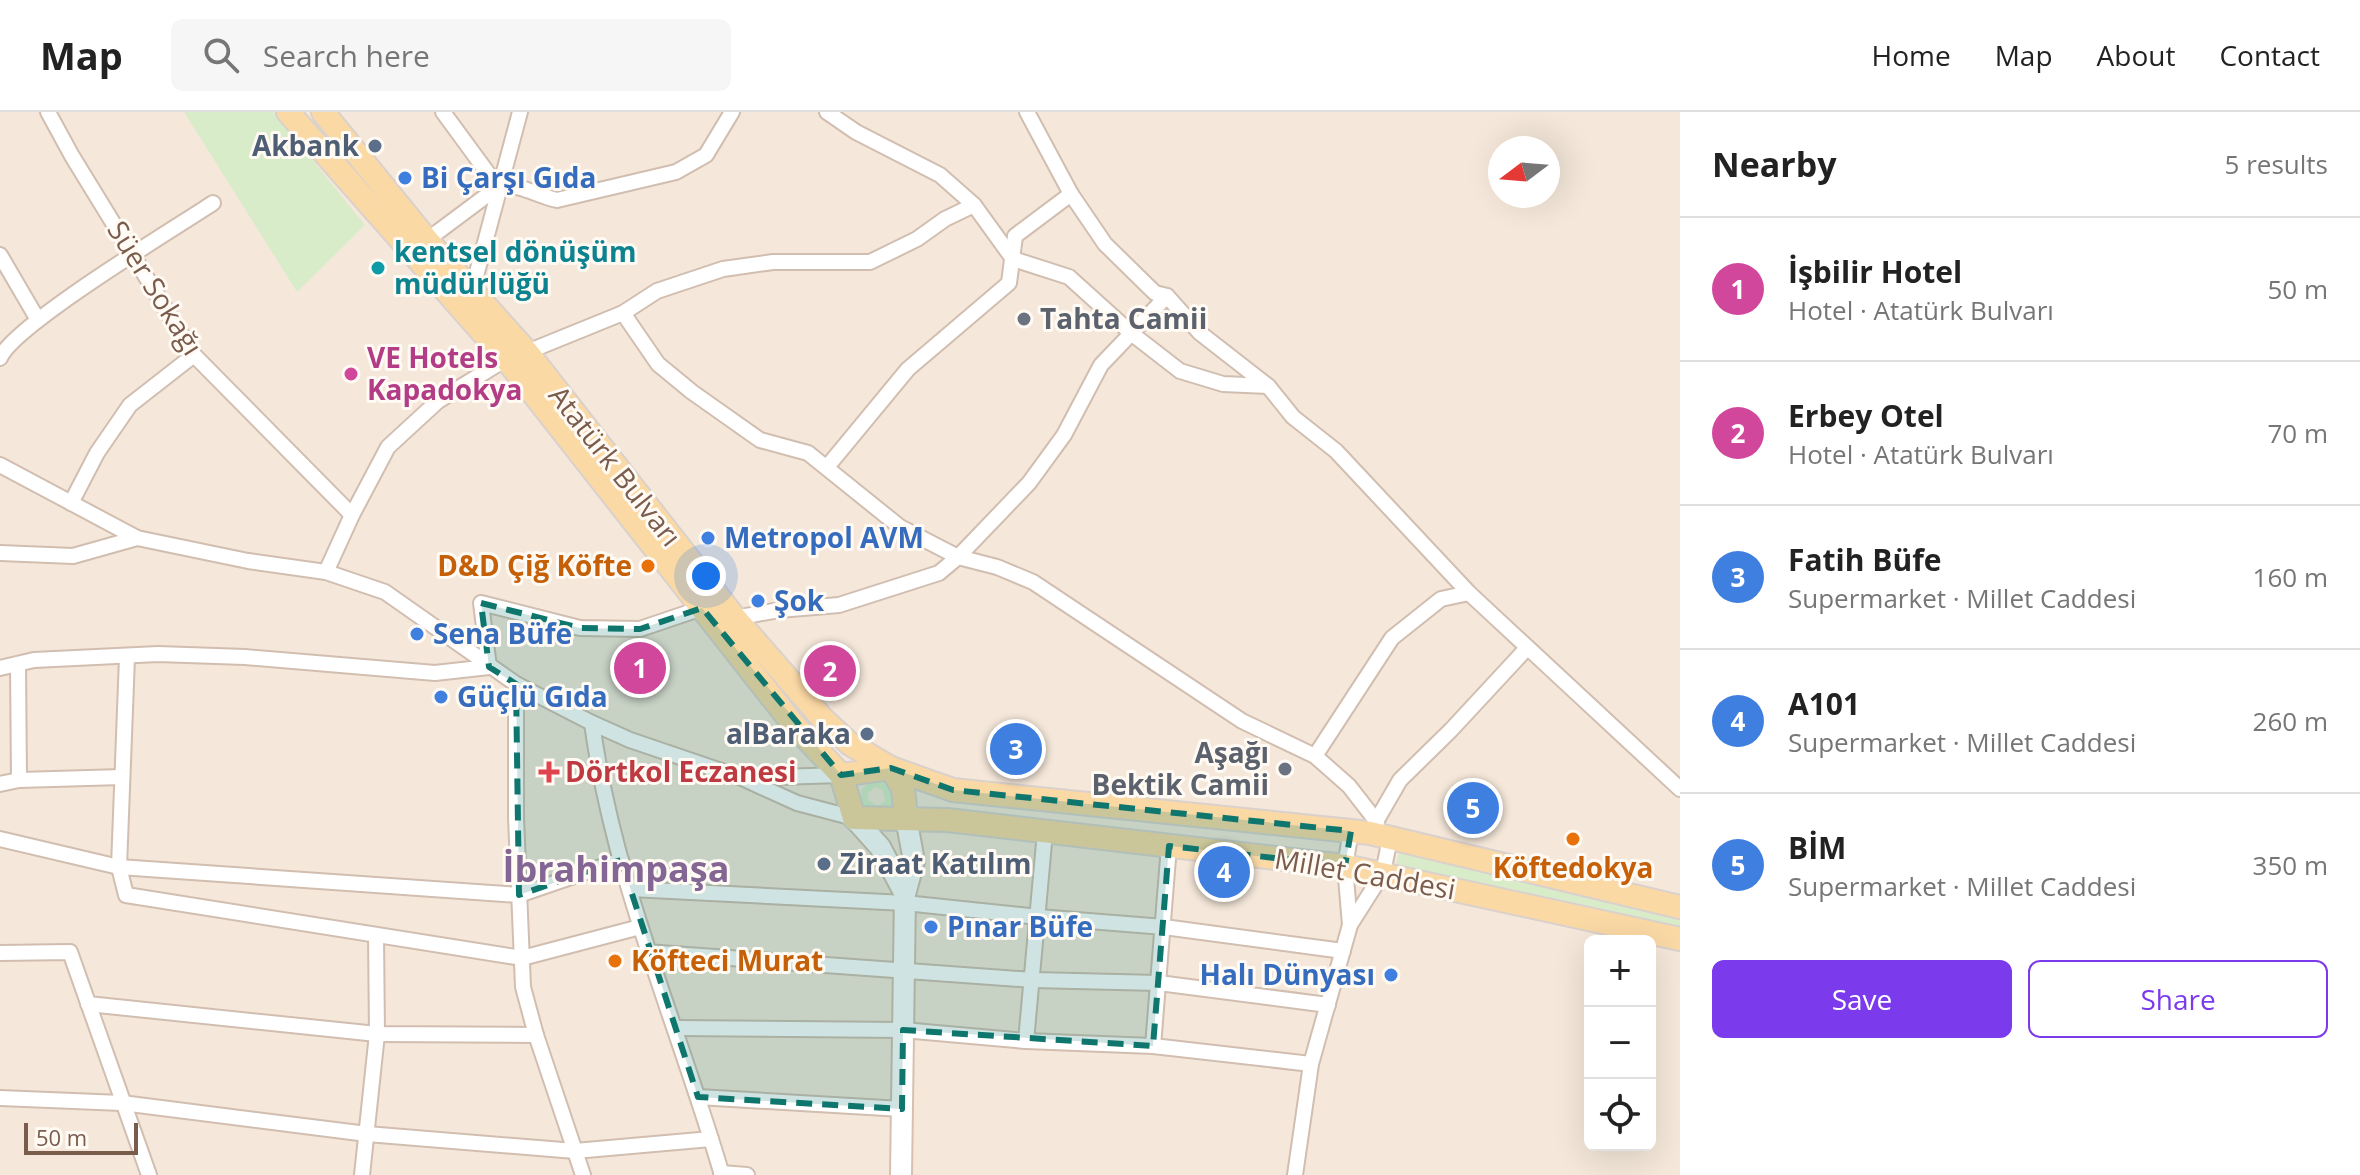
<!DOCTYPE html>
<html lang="en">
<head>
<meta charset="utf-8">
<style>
	body { margin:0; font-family:"Open Sans",sans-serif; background:#f6f6f6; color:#222 }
	.controls { position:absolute; right:24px; bottom:24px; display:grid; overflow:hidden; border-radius:12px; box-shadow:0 8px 32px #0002 }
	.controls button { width:72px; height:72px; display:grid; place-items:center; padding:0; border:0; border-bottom:2px solid #e0e0e0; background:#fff; color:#222; font:40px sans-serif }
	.compass { position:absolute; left:1488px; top:24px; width:72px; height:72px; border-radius:50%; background:#fff; box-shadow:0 8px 32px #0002; rotate:254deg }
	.scale { position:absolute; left:24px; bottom:20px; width:114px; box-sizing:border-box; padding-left:8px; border:4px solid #7a5c4d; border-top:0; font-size:22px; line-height:28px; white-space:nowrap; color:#7a5c4d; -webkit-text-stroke:6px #fffaf3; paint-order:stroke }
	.you { position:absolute; left:706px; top:464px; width:28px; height:28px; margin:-20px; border:6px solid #fff; border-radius:50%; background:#1a73e8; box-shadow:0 0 0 12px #1a73e833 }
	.badge { display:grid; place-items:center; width:52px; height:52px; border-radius:50%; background:#7c3aed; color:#fff; font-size:26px; font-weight:700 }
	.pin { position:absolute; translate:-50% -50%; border:4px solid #fff; box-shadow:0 2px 8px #0006 }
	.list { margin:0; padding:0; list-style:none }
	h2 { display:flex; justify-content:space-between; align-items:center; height:104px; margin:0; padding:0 32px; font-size:34px }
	h2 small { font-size:26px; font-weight:400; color:#767676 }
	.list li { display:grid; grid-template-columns:52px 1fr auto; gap:24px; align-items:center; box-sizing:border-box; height:144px; padding:0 32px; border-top:2px solid #e0e0e0 }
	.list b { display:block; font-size:30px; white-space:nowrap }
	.list p { margin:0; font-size:26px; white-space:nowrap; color:#767676 }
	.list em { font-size:26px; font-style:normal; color:#767676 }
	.actions { display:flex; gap:16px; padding:24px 32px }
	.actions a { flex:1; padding:18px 0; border:2px solid #7c3aed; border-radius:12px; text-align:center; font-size:28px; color:#7c3aed }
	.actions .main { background:#7c3aed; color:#fff }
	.icon { flex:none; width:44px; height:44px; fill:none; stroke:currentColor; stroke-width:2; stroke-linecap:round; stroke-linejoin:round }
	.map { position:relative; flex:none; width:1680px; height:1063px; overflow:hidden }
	header { display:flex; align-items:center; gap:48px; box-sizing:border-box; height:112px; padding:0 40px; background:#fff; border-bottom:2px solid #e0e0e0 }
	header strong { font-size:38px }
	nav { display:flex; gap:44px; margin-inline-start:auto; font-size:28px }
	.search { width:560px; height:72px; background:#f6f6f6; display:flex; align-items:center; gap:20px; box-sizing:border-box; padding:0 28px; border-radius:12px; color:#767676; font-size:30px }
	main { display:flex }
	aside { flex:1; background:#fff }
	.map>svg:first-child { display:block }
</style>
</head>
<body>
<header>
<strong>Map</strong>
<div class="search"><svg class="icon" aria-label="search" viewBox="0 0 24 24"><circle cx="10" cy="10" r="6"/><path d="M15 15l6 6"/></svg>Search here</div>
<nav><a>Home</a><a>Map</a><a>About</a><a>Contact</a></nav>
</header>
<main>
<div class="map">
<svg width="1680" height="1063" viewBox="0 0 1680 1063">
	<rect width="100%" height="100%" fill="#fdf6ec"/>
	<path fill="#f5e8da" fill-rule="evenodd" d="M0,0H1680V1063H0ZM1500,36H1548V84H1500ZM1590,829H1650V1033H1590Z"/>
	<g fill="#d8ecc9" fill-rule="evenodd">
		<path d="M184,0H273L365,113L297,180Z"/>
		<path d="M878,668C891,671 897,681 892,693L888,698H867L861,688L862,677L872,669ZM875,675L883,678L885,689L878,694L868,688V681Z"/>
		<path d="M1400,737L1680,804V816L1396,753Z"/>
	</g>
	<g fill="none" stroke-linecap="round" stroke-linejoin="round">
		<defs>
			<g id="street">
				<path d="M48,0L72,44L194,243L352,403"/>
				<path d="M443,0L498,75"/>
				<path d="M827,0L856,20L940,63L974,93L1013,147L1069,165L1131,221L1180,259L1223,272L1268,274"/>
				<path d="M1027,0L1071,82L1105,132L1155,181L1167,184L1200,221L1268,274L1293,305L1336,339L1469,481L1680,677"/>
				<path d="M427,128L498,75C518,70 537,84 557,88L676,60L706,43L732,0"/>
				<path d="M0,143L38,208"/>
				<path d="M472,179L520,0"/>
				<path d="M623,201L658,252L692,280L760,328L808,341L900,415L958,445L997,455L1033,470L1242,609L1315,644L1349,674L1377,710"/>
				<path d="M527,240L623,201L657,179L723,157L773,150H870L917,127L945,107L974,93"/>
				<path d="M0,246C14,213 174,117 213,91"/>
				<path d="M0,353L137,426L248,449L326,460L385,480L516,572L592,611L630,628L742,666L797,691L854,706"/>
				<path d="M827,355L908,257L1009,171L1015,124L1071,82"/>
				<path d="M71,391L97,341L130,293L194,243"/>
				<path d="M0,441L73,444L137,426"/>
				<path d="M326,460L352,403L388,335L438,289L506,247"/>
				<path d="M735,506L779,498L839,493L939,461L958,445L1029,371L1064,323L1101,253L1167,184"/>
				<path d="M127,545L119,755L126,783L522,846L640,815"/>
				<path d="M18,552L19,668"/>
				<path d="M489,555L481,491L580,516L640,517L702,496"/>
				<path d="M0,556L34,548L158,542L245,545L435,561L489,555"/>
				<path d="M516,572V705L523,875L536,923L583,1063"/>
				<path d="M592,611C613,767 678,913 722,1063"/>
				<path d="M1315,644L1392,526L1441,487L1469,481"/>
				<path d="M747,666L841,663"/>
				<path d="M0,672L19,668L122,665"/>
				<path d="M1374,713L1400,668L1451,618L1527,536"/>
				<path d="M0,727L119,755L519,783L621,748"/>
				<path d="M631,777L905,791L1039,805L1164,815L1343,839"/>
				<path d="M1350,813L1345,754L1351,719"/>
				<path d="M646,840L1033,868L1159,871L1328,893"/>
				<path d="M0,841L70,840L149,1063"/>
				<path d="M88,892L377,922L536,923"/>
				<path d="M675,916L903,918L1026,929L1153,934L1311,952"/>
				<path d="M1026,929L1045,720"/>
				<path d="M1153,934L1169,734"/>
				<path d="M698,985L902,997"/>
				<path d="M0,986L122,991L367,1022L575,1039L711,1027"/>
				<path d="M721,1061L747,1063"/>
				<path d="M362,1063L377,922L376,823"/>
				<path d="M1295,1063L1311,952L1350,813L1383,761L1390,726"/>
			</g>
			<g id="secondary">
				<path d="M854,706L880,735L905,782"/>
				<path d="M901,1063L905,782L914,749L906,706"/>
			</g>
			<g id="primary">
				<path d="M288,0L506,247L793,612L841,663L854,706L947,708L1345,754L1680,827"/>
				<path d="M323,0L427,128L527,240L735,506L823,607L850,632L891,656L903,676L906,706"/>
				<path d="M841,663L891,656L953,678L1370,721L1680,795"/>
			</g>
		</defs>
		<use href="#street" stroke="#d1beb0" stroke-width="18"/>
		<use href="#secondary" stroke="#d6c0b0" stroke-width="24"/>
		<use href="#primary" stroke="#dad1cd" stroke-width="26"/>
		<use href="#street" stroke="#fff" stroke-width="14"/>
		<use href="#secondary" stroke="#fff" stroke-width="20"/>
		<use href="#primary" stroke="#fbd9a5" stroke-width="22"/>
	</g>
	<path fill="#0f766e" fill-opacity="0.2" stroke="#0f766e" stroke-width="6" stroke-dasharray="16 10" stroke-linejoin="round" d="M481,491L580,516L640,517L702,496L841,663L891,656L953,678L1351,719L1345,754L1169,734L1153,934L903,918L902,997L698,985L621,748L519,783L516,572L489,555Z"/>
	<g fill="#5c6f8a" stroke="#fffaf3" stroke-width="3">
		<circle cx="375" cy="34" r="8"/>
		<circle cx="867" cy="622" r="8"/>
		<circle cx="824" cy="752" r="8"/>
	</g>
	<g fill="#3f7fe0" stroke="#fffaf3" stroke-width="3">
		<circle cx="405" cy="66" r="8"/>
		<circle cx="708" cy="426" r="8"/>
		<circle cx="758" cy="489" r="8"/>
		<circle cx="417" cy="522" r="8"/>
		<circle cx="441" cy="585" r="8"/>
		<circle cx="931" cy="815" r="8"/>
		<circle cx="1391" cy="863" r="8"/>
	</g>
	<circle fill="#0f9aa8" stroke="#fffaf3" stroke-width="3" cx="378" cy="156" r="8"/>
	<g fill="#6b7280" stroke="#fffaf3" stroke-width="3">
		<circle cx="1024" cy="207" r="8"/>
		<circle cx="1285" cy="657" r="8"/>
	</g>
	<circle fill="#d1479c" stroke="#fffaf3" stroke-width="3" cx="351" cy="262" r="8"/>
	<g fill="#e8710a" stroke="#fffaf3" stroke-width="3">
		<circle cx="648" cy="454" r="8"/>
		<circle cx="1573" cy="727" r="8"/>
		<circle cx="615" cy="849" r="8"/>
	</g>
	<path fill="#e0444e" stroke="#fffaf3" stroke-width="3" d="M545 648h8v8h8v8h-8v8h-8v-8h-8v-8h8z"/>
	<g text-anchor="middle" stroke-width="6" stroke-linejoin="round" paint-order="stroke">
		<g font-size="28" font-weight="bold" fill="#4e5e75" stroke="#fffaf3" text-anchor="end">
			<text x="359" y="44">Akbank</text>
			<text x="851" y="632">alBaraka</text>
			<text x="840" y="762" text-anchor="start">Ziraat Katılım</text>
		</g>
		<g font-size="28" font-weight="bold" fill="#366cbe" stroke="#fffaf3" text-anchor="start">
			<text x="421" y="76">Bi Çarşı Gıda</text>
			<text x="724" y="436">Metropol AVM</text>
			<text x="774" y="499">Şok</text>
			<text x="433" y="532">Sena Büfe</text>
			<text x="457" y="595">Güçlü Gıda</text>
			<text x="947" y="825">Pınar Büfe</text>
			<text x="1375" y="873" text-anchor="end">Halı Dünyası</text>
		</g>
		<g font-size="28" font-weight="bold" fill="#0d838f" stroke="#fffaf3" text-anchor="start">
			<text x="394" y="150">kentsel dönüşüm<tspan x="394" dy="32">müdürlüğü</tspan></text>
		</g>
		<g font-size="28" fill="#7a5c4d" stroke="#fffaf3">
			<text transform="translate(155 176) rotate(58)" y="10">Süer Sokağı</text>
			<text transform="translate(615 354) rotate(52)" y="10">Atatürk Bulvarı</text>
			<text transform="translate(1365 762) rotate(10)" y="10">Millet Caddesi</text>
		</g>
		<g font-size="28" font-weight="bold" fill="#5b616d" stroke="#fffaf3" text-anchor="start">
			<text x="1040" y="217">Tahta Camii</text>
			<text x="1269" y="651" text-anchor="end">Aşağı<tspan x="1269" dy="32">Bektik Camii</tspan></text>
		</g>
		<g font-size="28" font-weight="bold" fill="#b23c85" stroke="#fffaf3" text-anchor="start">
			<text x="367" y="256">VE Hotels<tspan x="367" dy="32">Kapadokya</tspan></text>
		</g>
		<g font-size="28" font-weight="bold" fill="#c56008" stroke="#fffaf3" text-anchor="end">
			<text x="632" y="464">D&amp;D Çiğ Köfte</text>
			<text x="1573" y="766" text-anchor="middle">Köftedokya</text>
			<text x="631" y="859" text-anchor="start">Köfteci Murat</text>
		</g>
		<g font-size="28" font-weight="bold" fill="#be3a42" stroke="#fffaf3" text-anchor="start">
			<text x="565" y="670">Dörtkol Eczanesi</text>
		</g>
		<g font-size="36" font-weight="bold" fill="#846695" stroke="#fffaf3">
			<text x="616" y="770">İbrahimpaşa</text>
		</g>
	</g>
</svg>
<div class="controls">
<button>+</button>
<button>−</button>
<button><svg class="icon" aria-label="locate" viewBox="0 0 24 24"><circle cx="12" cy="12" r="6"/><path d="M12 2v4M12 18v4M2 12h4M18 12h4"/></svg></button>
</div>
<svg class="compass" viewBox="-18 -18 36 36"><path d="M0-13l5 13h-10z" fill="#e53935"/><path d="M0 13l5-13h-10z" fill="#767676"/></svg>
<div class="scale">50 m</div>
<div class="you"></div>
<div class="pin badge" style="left:640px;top:556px;background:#d1479c">1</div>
<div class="pin badge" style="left:830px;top:559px;background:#d1479c">2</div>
<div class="pin badge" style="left:1016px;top:637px;background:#3f7fe0">3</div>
<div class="pin badge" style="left:1224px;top:760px;background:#3f7fe0">4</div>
<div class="pin badge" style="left:1473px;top:696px;background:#3f7fe0">5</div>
</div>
<aside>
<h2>Nearby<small>5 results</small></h2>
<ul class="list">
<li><span class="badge" style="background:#d1479c">1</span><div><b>İşbilir Hotel</b><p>Hotel · Atatürk Bulvarı</p></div><em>50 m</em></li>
<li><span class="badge" style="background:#d1479c">2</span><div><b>Erbey Otel</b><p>Hotel · Atatürk Bulvarı</p></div><em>70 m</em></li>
<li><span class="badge" style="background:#3f7fe0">3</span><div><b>Fatih Büfe</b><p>Supermarket · Millet Caddesi</p></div><em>160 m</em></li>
<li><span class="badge" style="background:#3f7fe0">4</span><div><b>A101</b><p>Supermarket · Millet Caddesi</p></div><em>260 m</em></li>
<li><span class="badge" style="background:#3f7fe0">5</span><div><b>BİM</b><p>Supermarket · Millet Caddesi</p></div><em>350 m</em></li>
</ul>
<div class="actions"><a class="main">Save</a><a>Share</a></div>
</aside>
</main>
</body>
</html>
